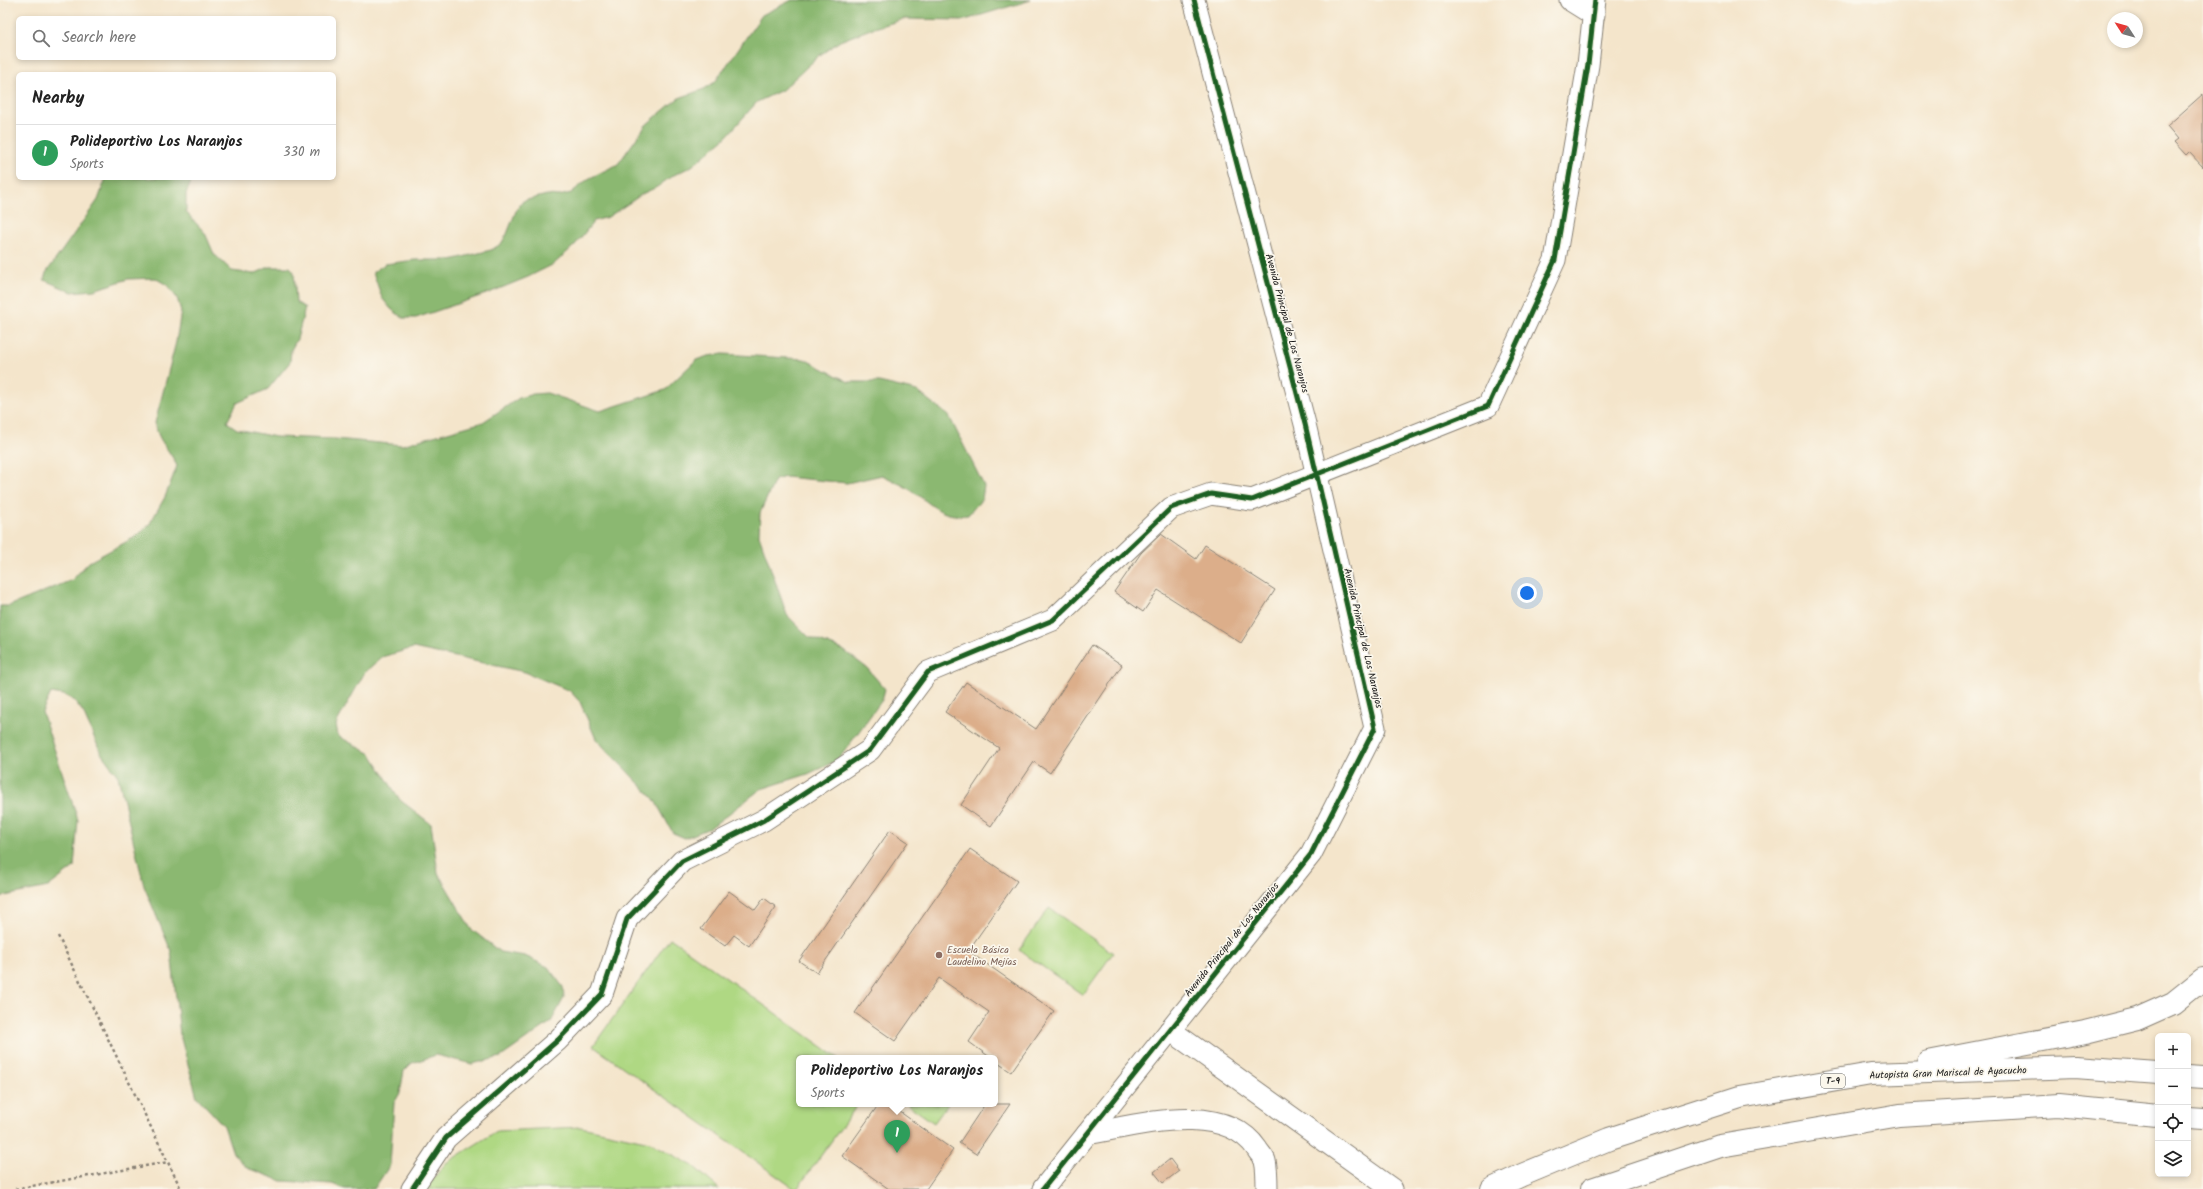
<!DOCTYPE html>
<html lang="en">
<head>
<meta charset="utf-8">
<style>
	body { margin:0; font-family:Kalam,sans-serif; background:#f2f2f2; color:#222 }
	.controls { position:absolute; right:12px; bottom:12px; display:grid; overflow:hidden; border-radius:6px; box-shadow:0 2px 6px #0003 }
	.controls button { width:36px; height:36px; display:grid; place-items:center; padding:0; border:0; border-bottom:1px solid #e0e0e0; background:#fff; color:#222; font:20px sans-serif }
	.compass { position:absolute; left:2107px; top:12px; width:36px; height:36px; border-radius:50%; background:#fff; box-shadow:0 2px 6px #0003; rotate:306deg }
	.you { position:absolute; left:1527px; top:593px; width:14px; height:14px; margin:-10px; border:3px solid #fff; border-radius:50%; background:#1a73e8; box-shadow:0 0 0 6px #1a73e833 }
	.badge { display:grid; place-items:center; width:26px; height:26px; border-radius:50%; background:#d1495b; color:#fff; font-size:13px; font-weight:700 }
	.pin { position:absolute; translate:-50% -33px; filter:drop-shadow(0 1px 2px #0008) }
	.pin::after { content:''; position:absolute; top:21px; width:14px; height:12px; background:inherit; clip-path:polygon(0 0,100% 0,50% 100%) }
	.popup { position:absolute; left:796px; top:1055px; width:202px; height:52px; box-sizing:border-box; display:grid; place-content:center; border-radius:6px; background:#fff; filter:drop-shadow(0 1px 3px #0005); font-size:13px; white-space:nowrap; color:#767676 }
	.popup b { font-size:15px; color:#222 }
	.popup::after { content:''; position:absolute; left:50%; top:100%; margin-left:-8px; border:8px solid transparent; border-top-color:#fff }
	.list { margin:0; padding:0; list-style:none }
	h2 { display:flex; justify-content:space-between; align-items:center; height:52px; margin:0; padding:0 16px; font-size:17px }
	h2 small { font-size:13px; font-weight:400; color:#767676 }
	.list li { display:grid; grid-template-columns:26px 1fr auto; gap:12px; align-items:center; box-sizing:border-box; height:56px; padding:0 16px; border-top:1px solid #e0e0e0 }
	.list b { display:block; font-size:15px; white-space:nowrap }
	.list p { margin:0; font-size:13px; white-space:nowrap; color:#767676 }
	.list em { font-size:13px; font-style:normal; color:#767676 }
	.icon { flex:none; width:22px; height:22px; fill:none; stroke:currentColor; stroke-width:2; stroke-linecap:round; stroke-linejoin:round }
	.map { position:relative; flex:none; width:2203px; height:1189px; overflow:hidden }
	.search { position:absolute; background:#fff; box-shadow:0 2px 6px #0003; left:16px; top:16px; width:320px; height:44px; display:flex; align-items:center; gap:10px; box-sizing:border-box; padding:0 14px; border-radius:6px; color:#767676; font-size:15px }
	.panel { position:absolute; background:#fff; box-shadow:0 2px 6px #0003; left:16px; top:72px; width:320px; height:108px; border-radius:6px }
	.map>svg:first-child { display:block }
</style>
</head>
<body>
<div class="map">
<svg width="2203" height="1189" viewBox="0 0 2203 1189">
	<rect width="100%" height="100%" fill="#fbf7ec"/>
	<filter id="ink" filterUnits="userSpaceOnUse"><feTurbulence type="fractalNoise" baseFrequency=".025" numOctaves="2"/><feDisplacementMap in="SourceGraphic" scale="8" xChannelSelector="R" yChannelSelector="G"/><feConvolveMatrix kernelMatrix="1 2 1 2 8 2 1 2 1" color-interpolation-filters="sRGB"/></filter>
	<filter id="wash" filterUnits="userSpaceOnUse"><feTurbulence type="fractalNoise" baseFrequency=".012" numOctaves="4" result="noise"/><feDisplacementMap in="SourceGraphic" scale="16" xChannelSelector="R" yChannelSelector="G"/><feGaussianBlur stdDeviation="0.9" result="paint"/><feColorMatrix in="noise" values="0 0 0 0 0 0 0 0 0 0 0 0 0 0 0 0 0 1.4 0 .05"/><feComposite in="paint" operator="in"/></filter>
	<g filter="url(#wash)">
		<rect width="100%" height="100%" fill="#f4e5cb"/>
		<g fill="#afd883" stroke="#667a50">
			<path d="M1049,908L1113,953L1083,995L1019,950Z"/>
			<path d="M670,938L838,1058H799V1104H858L797,1189H795L593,1046Z"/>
			<path d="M907,1104H948L934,1123Z"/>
			<path d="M581,1127L650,1142L693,1166L719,1189H425L446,1163L497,1131Z"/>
		</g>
		<g fill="#8bb871" stroke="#546a46">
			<path d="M792,0H1031L965,20L904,19L868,30L840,41L820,55L782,90L757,102L726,137L692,166L672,176L657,187L644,193L608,217L594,221L575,245L554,264L528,277L489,293L416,318H403L391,309L382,298L373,272L385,264L415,260H451L491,250L501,244L507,234L516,211L523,201L547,195L559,196L571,193L588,179L618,164L646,125L671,104L679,98L704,89L715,82L762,15Z"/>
			<path d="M106,178H193L186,193V212L205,233L214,254L232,271L254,274L269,267H290L294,272L296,302L305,308L297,339L291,350L290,362L268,389L237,403L227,422L237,429L276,437L335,439L402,445L483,422L519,398L533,394L547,393L600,411L665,390L696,360L708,356L723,354L804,359L849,382H879L917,391L949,416L984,486L982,499L968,515C941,518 933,505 912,491C903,485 892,480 882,475L847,483L785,477L775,480L760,513L759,535L787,615L809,637L843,650L867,668L885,689L882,700L838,760L808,774L761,789L710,828L685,838L673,833L654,799L596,739L580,702L570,691L525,672L413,648L382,657L365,672L336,724L338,736L371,754L400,800L431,824L438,873L471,929L500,952L525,956L548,967L563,987L564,998L551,1022L501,1057L472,1064L436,1055L412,1063L404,1071L400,1093L394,1103L390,1165L374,1189H345L332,1184L282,1181L247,1168L233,1153L224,1126L197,1097L180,1035L171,951L144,886L118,776L101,753L83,712L75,701L64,695L51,693L42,712L78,820L74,867L48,887L0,897V606H9L72,580L89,562L137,536L149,525L165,497L177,466C169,448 158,442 155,423L176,342L181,311L177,298L167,285L155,278L128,279L94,290L72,292L44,280L46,273L98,200Z"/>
		</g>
		<g id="blocks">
			<g fill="#dcae8a">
				<path d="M2203,94V167L2189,152L2186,155L2174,142L2178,139L2167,126Z"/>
				<path d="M1161,534L1196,559L1205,545L1275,590L1241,643L1158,590L1143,612L1114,592L1141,553Z"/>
				<path d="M1092,645L1122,665L1050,773L1034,762L991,826L961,805L999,748L945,712L966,682L1036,729Z"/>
				<path d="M890,830L908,842L817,973L799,961Z"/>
				<path d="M970,849L1017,881L968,951L1054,1011L1011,1072L995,1061V1058H991L969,1042L989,1012L939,978L895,1041L855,1013Z"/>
				<path d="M729,891L755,910L764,898L776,907L749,946L734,935L725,946L701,929Z"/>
				<path d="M879,1104H889L953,1150L926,1189H889L842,1156Z"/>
				<path d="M985,1104H1010L976,1154L959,1143Z"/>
				<path d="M1170,1159L1179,1171L1163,1183L1154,1172Z"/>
			</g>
		</g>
	</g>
	<g filter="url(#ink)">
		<use href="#blocks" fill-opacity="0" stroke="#888074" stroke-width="1"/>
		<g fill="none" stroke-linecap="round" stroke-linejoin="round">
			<defs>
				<g id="minor">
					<path d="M1570,0L1594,15"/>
					<path d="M1170,1030L1392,1189"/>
					<path d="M1087,1134C1136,1126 1223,1099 1257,1149C1259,1153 1264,1157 1265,1161C1267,1169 1267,1181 1267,1189"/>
					<path d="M412,1189L446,1138L558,1040L602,994L627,919L682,861L764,820L870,750L928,672L1053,620L1171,508L1211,494L1252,500L1488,406L1555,260L1588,65L1595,0"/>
					<path d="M1043,1189L1311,854L1375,728L1305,424L1194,0"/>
				</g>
				<g id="highway">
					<path d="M1928,1062L2085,1032L2137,1019L2173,1003L2203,979"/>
					<path d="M2188,1076L2203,1077"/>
					<path d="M2188,1118L2203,1119"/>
					<path d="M1492,1189L1522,1175L1609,1139L1740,1097L1871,1074L2075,1067L2158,1073"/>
					<path d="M1592,1189L1720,1146L1900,1115L2059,1105L2158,1115"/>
				</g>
			</defs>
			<use href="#minor" stroke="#888074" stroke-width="23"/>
			<use href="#highway" stroke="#888074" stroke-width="24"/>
			<g stroke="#888074" stroke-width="2.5" stroke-dasharray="3 3" stroke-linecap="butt">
				<path d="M58,936L181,1189"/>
				<path d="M15,1189L168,1162"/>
			</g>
			<use href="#minor" stroke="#fff" stroke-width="21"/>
			<use href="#highway" stroke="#fff" stroke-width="22"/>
			<defs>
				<g id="cycleway">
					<path d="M412,1189L446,1138L558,1040L602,994L627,919L682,861L764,820L870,750L928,672L1053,620L1171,508L1211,494L1252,500L1488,406L1555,260L1588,65L1595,0"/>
					<path d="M1043,1189L1311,854L1375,728L1305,424L1194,0"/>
				</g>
			</defs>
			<use href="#cycleway" stroke="#fbf7ec" stroke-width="8"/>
			<use href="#cycleway" stroke="#1b5e20" stroke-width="5"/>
		</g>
	</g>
	<circle fill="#8d6e63" stroke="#fbf7ec" stroke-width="1.5" cx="939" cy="955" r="4"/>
	<g text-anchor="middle" stroke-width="3.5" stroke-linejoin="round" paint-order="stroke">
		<rect fill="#fbf7ec" stroke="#5f5e5a" stroke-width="1" x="1821" y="1074" width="24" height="14" rx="3"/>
		<g font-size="9" font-weight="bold" fill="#1c1c1c">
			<text x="1833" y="1084">T-9</text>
		</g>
		<g font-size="10" fill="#1c1c1c" stroke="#fbf7ec">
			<text transform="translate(1288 323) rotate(75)" y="4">Avenida Principal de Los Naranjos</text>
			<text transform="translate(1364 638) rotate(77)" y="4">Avenida Principal de Los Naranjos</text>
			<text transform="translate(1231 939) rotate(-51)" y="4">Avenida Principal de Los Naranjos</text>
			<text transform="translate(1948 1072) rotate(-2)" y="4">Autopista Gran Mariscal de Ayacucho</text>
		</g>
		<g font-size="10" fill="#785e54" stroke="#fbf7ec" text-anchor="start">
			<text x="947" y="953">Escuela Básica<tspan x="947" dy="12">Laudelino Mejías</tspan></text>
		</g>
	</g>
</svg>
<div class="controls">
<button>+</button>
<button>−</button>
<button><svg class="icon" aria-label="locate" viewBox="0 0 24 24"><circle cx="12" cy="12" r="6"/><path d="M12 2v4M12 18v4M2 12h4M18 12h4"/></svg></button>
<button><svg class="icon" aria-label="layers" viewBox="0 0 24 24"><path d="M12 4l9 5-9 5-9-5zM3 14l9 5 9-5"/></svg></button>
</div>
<svg class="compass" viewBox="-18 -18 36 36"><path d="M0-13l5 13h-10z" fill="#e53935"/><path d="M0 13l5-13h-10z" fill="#767676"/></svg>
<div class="you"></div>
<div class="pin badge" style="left:897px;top:1153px;background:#2e9e5b">1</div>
<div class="popup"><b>Polideportivo Los Naranjos</b>Sports</div>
<div class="search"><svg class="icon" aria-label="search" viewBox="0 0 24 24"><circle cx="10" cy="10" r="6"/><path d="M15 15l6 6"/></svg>Search here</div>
<section class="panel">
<h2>Nearby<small></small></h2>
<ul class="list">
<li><span class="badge" style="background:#2e9e5b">1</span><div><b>Polideportivo Los Naranjos</b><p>Sports</p></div><em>330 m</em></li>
</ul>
</section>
</div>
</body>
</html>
